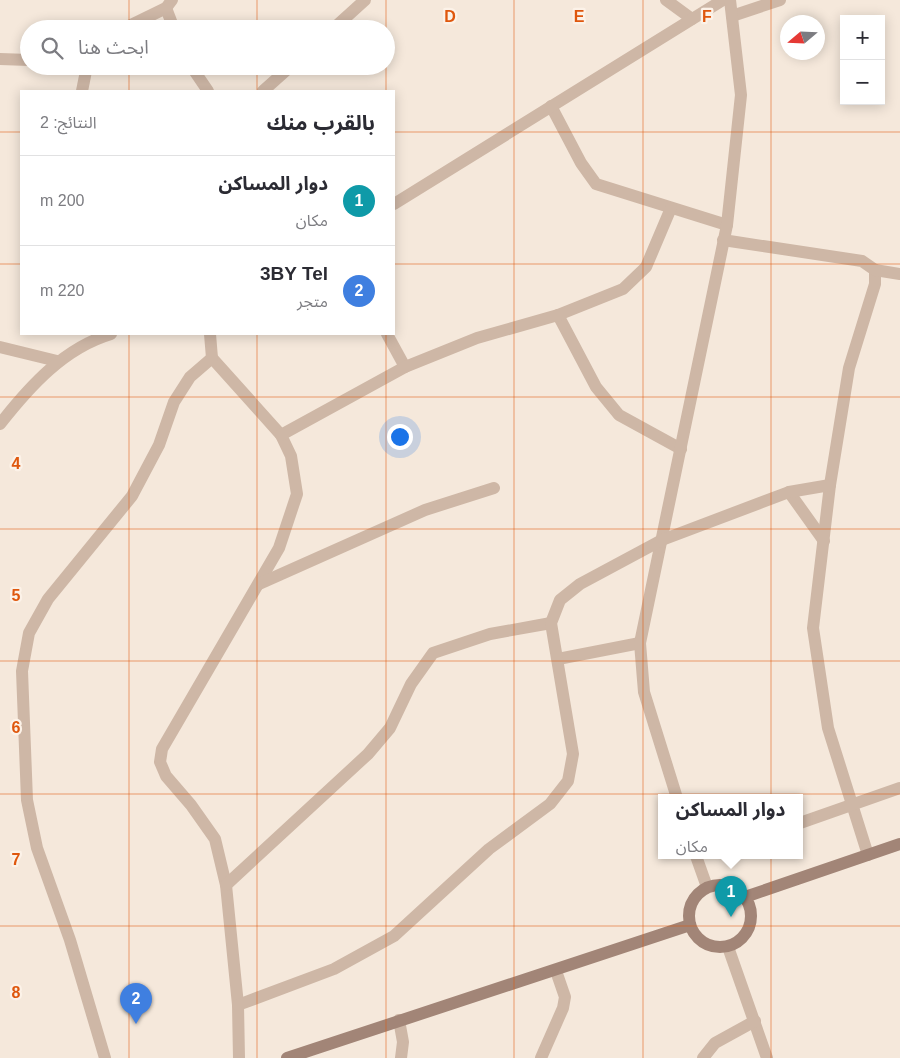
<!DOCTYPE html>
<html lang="ar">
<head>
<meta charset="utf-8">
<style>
	body { margin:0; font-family:Arial,"Noto Sans Arabic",sans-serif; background:#f2f2f3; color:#2b2b33; direction:rtl }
	.controls { position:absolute; right:15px; top:15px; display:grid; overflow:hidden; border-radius:0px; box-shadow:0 2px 12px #0003 }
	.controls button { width:45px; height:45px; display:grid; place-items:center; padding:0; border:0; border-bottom:1px solid #e1e1e2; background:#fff; color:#2b2b33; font:25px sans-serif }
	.compass { position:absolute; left:780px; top:15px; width:45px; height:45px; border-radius:50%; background:#fff; box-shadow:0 2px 12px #0003; rotate:251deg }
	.you { position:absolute; left:399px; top:436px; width:18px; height:18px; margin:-12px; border:4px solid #fff; border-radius:50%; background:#1a73e8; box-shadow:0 0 0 8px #1a73e833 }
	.badge { display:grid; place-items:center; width:32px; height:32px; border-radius:50%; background:#db2777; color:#fff; font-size:16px; font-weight:700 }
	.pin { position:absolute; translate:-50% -41px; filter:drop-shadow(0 1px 2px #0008) }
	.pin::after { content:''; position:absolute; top:26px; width:18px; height:15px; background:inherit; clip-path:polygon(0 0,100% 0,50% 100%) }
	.popup { position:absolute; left:658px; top:794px; width:145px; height:65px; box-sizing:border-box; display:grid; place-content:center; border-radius:0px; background:#fff; filter:drop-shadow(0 1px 4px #0005); font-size:16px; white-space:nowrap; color:#7c7c81 }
	.popup b { font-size:19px; color:#2b2b33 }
	.popup::after { content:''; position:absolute; left:50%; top:100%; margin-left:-10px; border:10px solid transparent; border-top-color:#fff }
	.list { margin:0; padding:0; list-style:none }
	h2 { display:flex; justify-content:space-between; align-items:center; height:65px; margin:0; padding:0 20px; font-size:21px }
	h2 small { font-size:16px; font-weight:400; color:#7c7c81 }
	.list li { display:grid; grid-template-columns:32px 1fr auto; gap:15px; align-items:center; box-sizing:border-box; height:90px; padding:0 20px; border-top:1px solid #e1e1e2 }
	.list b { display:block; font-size:19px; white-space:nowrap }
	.list p { margin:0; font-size:16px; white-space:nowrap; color:#7c7c81 }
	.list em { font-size:16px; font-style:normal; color:#7c7c81 }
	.icon { flex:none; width:28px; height:28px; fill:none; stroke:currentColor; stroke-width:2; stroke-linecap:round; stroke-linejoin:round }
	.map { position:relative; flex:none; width:900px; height:1058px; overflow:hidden; direction:ltr }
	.search { position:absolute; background:#fff; box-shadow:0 2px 12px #0003; left:20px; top:20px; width:375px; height:55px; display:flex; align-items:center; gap:12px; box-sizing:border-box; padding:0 18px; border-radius:28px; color:#7c7c81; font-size:19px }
	.panel { position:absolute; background:#fff; box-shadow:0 2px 12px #0003; left:20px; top:90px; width:375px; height:245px; border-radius:0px; direction:rtl }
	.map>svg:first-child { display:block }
</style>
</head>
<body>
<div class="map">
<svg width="900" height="1058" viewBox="0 0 900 1058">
	<rect width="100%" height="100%" fill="#f5e8db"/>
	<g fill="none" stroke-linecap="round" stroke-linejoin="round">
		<g stroke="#ceb7a6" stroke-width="12">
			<path d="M666,0L692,19"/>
			<path d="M166,8L174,29"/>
			<path d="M732,16L780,0"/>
			<path d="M123,29L166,8L172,0"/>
			<path d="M333,29L365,0"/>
			<path d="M0,59L29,60"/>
			<path d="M191,66L208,91"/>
			<path d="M82,91L87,66"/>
			<path d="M263,91L291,66"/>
			<path d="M551,106L581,163L596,184L727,225"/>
			<path d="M394,204L723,0"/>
			<path d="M723,240L862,261L875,270V284L849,368L830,485L813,628L828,728L868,855"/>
			<path d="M875,270L900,274"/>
			<path d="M558,315L596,387L619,415L681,449"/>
			<path d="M210,334L212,358L281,435L291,456L297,494L279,548L162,749L160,762L166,776L191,805L215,839L226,885L238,1005L239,1058"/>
			<path d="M387,334L405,367"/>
			<path d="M0,347L57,361"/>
			<path d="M0,424C30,386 64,348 111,334"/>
			<path d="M281,435L405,367L477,338L558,315L623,289L646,267L671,208"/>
			<path d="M789,492L824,541"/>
			<path d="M259,584L425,510L494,488"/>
			<path d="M558,659L640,643"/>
			<path d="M677,798L644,692L640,643L727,225L741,95L730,0"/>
			<path d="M800,823L900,788"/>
			<path d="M696,856L707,887"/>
			<path d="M226,885L368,754L390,728L411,684L433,653L490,634L551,623"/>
			<path d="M728,947L767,1058"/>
			<path d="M238,1005L334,969L394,936L489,849L550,804L568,781L573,754L551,623L560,600L580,584L662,540L789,492L830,485"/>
			<path d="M399,1020L403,1042L401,1058"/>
			<path d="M105,1058L70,940L37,848L27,800L22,671L29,633L48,599L132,496L159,445L174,402L190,377L212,358"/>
			<path d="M541,1058L563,1008L565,997L556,971"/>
			<path d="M703,1058L715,1043L755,1021"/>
		</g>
		<g stroke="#a28577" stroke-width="12">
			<circle cx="720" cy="916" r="31"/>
			<path d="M745,897L900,844"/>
			<path d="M287,1058L690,925"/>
		</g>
	</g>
	<path fill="none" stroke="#df570d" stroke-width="1" stroke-opacity="0.55" d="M129,0V29M257,0V29M386,0V29M514,0V1058M643,0V1058M771,0V1058M129,66V91M257,66V91M386,66V91M0,132H21M394,132H900M0,264H21M394,264H900M129,334V1058M257,334V1058M386,334V1058M0,397H900M0,529H900M0,661H900M0,794H900M0,926H900"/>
	<g font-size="16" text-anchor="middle" font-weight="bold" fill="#df570d" stroke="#fcf2e8" stroke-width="4.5" stroke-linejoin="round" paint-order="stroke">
		<text x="450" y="22">D</text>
		<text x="579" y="22">E</text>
		<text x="707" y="22">F</text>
		<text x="16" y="469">4</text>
		<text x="16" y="601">5</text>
		<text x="16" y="733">6</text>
		<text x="16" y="865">7</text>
		<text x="16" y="998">8</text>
	</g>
</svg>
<div class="controls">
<button>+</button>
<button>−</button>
</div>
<svg class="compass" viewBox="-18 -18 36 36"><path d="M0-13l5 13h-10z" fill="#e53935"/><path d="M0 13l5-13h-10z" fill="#7c7c81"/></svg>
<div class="you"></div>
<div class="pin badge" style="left:731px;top:917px;background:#0f9aa8">1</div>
<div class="popup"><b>دوار المساكن</b>مكان</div>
<div class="pin badge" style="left:136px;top:1024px;background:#3f7fe0">2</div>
<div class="search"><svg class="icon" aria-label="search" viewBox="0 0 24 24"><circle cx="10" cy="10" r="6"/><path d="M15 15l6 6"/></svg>ابحث هنا</div>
<section class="panel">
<h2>بالقرب منك<small>النتائج: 2</small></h2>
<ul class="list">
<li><span class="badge" style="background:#0f9aa8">1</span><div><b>دوار المساكن</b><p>مكان</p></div><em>200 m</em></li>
<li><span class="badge" style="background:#3f7fe0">2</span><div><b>3BY Tel</b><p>متجر</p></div><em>220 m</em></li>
</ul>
</section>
</div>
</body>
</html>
